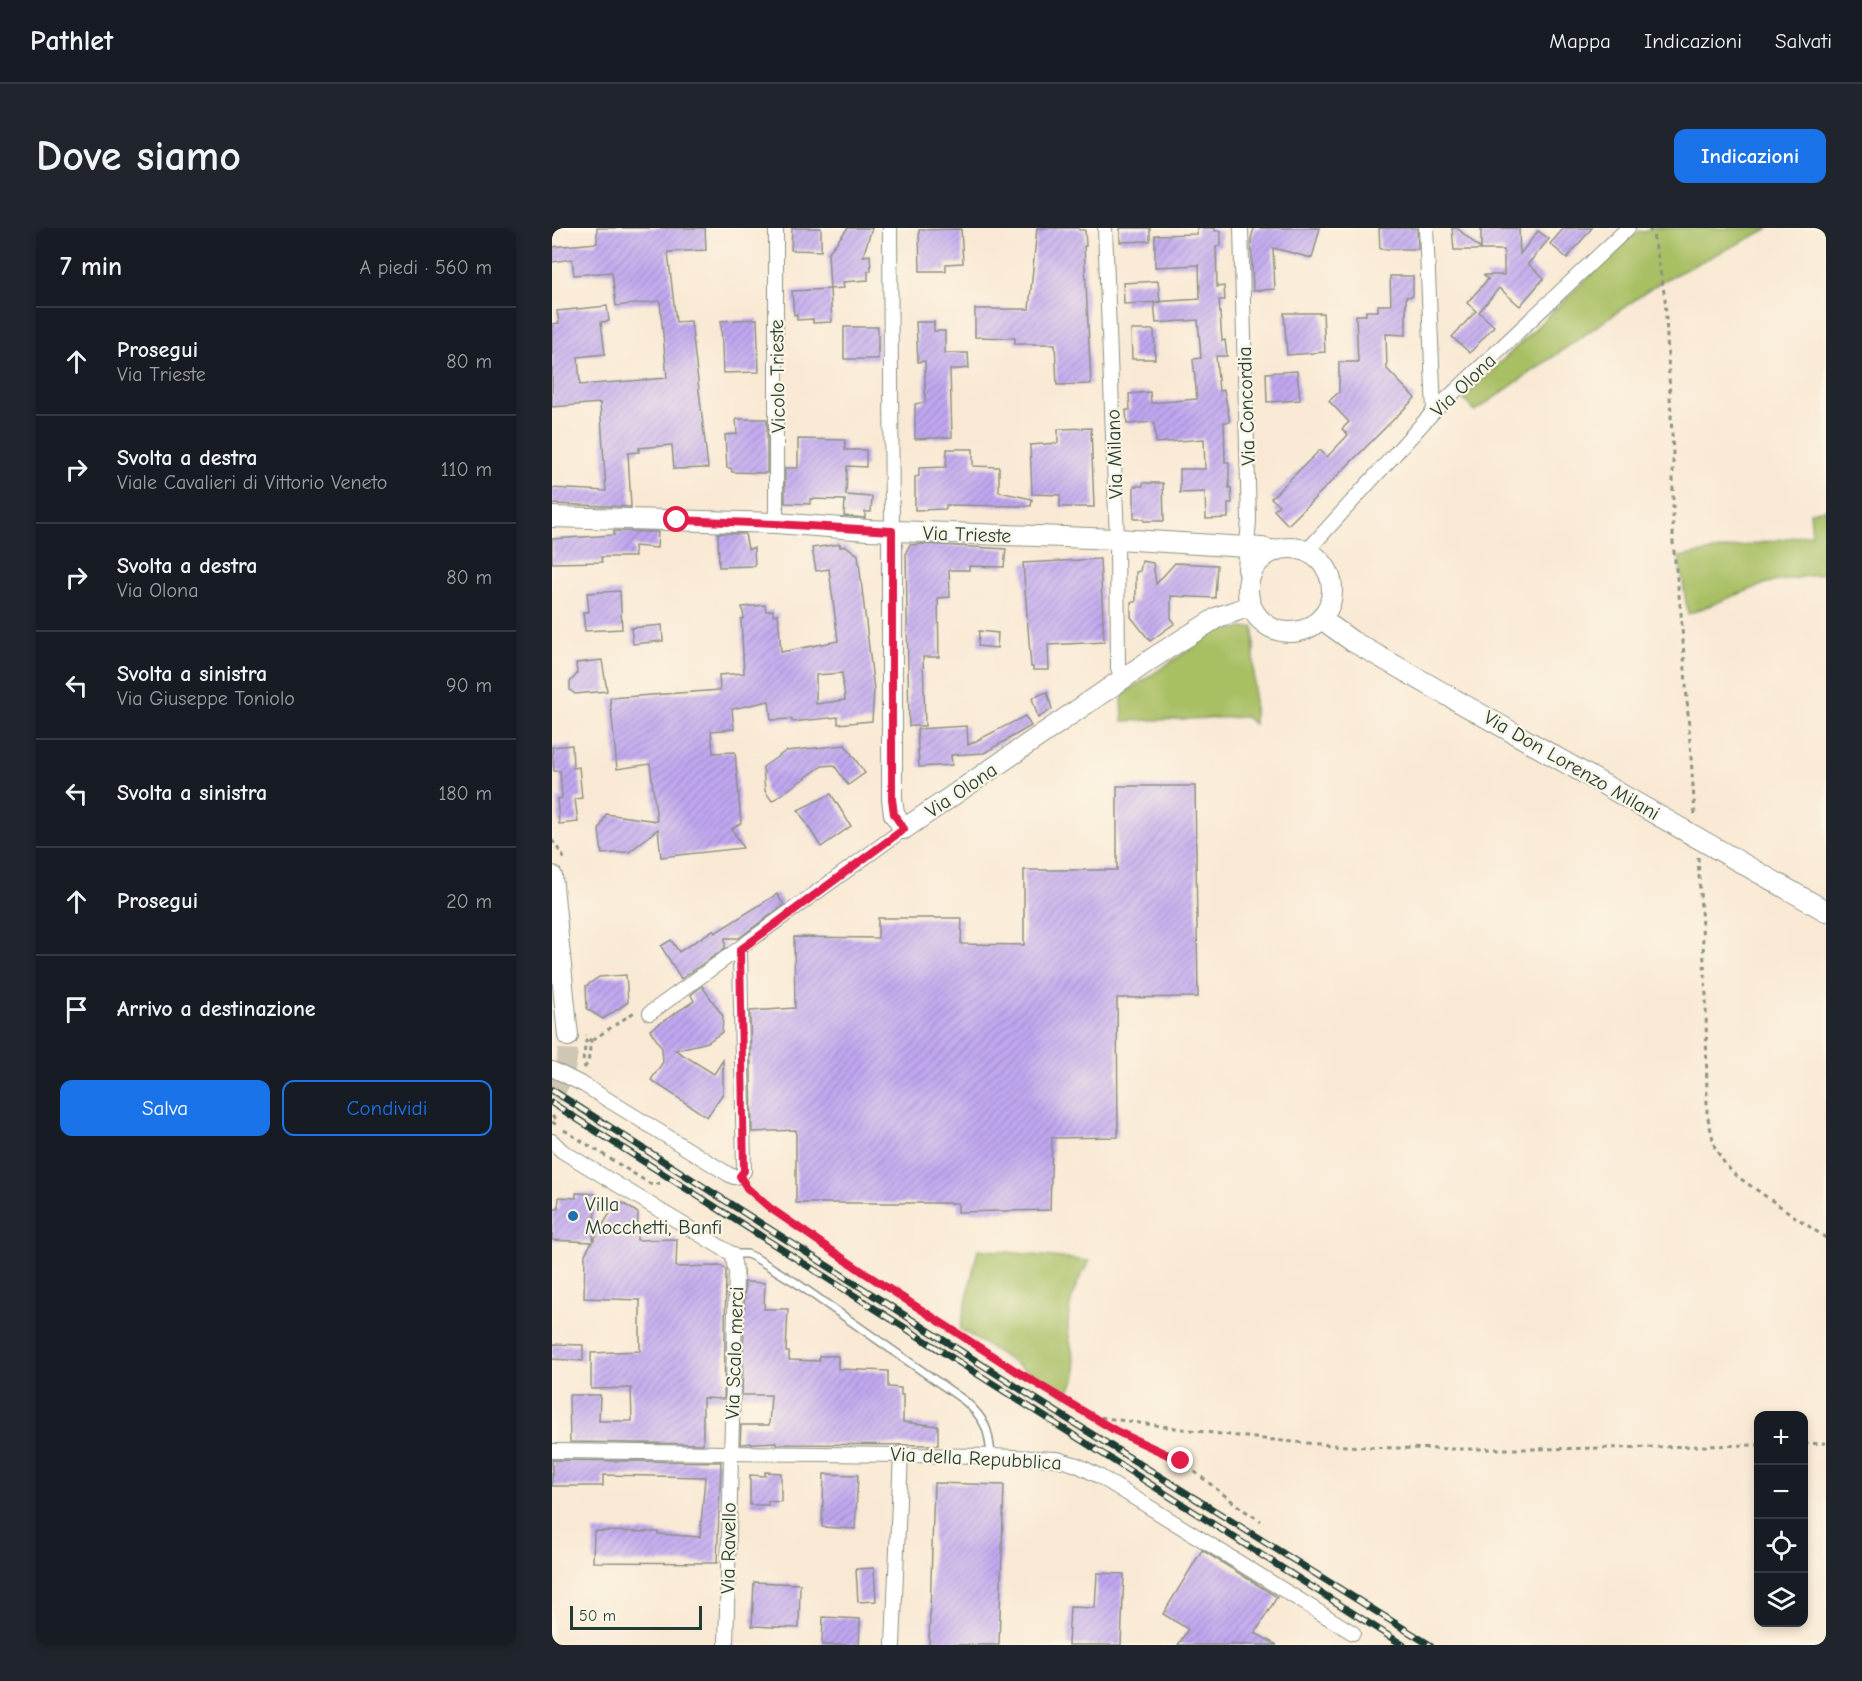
<!DOCTYPE html>
<html lang="it">
<head>
<meta charset="utf-8">
<style>
	body { margin:0; font-family:"Comic Neue",sans-serif; background:#20242c; color:#f1f3f6 }
	.controls { position:absolute; right:18px; bottom:18px; display:grid; overflow:hidden; border-radius:12px; box-shadow:0 3px 9px #0003 }
	.controls button { width:54px; height:54px; display:grid; place-items:center; padding:0; border:0; border-bottom:2px solid #363941; background:#171b24; color:#f1f3f6; font:30px sans-serif }
	.scale { position:absolute; left:18px; bottom:15px; width:132px; box-sizing:border-box; padding-left:6px; border:3px solid #1f3d34; border-top:0; font-size:16px; line-height:21px; white-space:nowrap; color:#1f3d34; -webkit-text-stroke:4px #fcf5e5; paint-order:stroke }
	.stop { position:absolute; width:18px; height:18px; margin:-14px; border:4px solid #e11d48; border-radius:50%; background:#fff }
	.stop.end { background:#e11d48; border-color:#fff; box-shadow:0 2px 6px #0008 }
	.list { margin:0; padding:0; list-style:none }
	h2 { display:flex; justify-content:space-between; align-items:center; height:78px; margin:0; padding:0 24px; font-size:26px }
	h2 small { font-size:20px; font-weight:400; color:#9ea1a6 }
	.list li { display:grid; grid-template-columns:39px 1fr auto; gap:18px; align-items:center; box-sizing:border-box; height:108px; padding:0 24px; border-top:2px solid #363941 }
	.list b { display:block; font-size:22px; white-space:nowrap }
	.list p { margin:0; font-size:20px; white-space:nowrap; color:#9ea1a6 }
	.list em { font-size:20px; font-style:normal; color:#9ea1a6 }
	.actions { display:flex; gap:12px; padding:18px 24px }
	.actions a { flex:1; padding:14px 0; border:2px solid #1a73e8; border-radius:12px; text-align:center; font-size:21px; color:#1a73e8 }
	.actions .main { background:#1a73e8; color:#fff }
	.icon { flex:none; width:33px; height:33px; fill:none; stroke:currentColor; stroke-width:2; stroke-linecap:round; stroke-linejoin:round }
	.map { position:relative; flex:none; width:1274px; height:1417px; overflow:hidden; border-radius:12px }
	header { display:flex; align-items:center; gap:36px; box-sizing:border-box; height:84px; padding:0 30px; background:#171b24; border-bottom:2px solid #363941 }
	header strong { font-size:28px }
	nav { display:flex; gap:33px; margin-inline-start:auto; font-size:21px }
	.intro { display:flex; align-items:center; justify-content:space-between; box-sizing:border-box; height:144px; padding:0 36px }
	h1 { margin:0; font-size:42px }
	.button { padding:15px 27px; border-radius:12px; background:#1a73e8; color:#fff; font-size:21px; font-weight:700 }
	main { display:flex; gap:36px; padding:0 36px }
	aside { flex:1; background:#171b24; border-radius:12px; box-shadow:0 3px 9px #0003 }
	.map>svg:first-child { display:block }
</style>
</head>
<body>
<header>
<strong>Pathlet</strong>
<nav><a>Mappa</a><a>Indicazioni</a><a>Salvati</a></nav>
</header>
<div class="intro"><h1>Dove siamo</h1><a class="button">Indicazioni</a></div>
<main>
<aside>
<h2>7 min<small>A piedi · 560 m</small></h2>
<ul class="list">
<li><svg class="icon" aria-label="ahead" viewBox="0 0 24 24"><path d="M12 20V5M6 11l6-6 6 6"/></svg><div><b>Prosegui</b><p>Via Trieste</p></div><em>80 m</em></li>
<li><svg class="icon" aria-label="right" viewBox="0 0 24 24"><path d="M7 20v-9h11M14 6l5 5-5 5"/></svg><div><b>Svolta a destra</b><p>Viale Cavalieri di Vittorio Veneto</p></div><em>110 m</em></li>
<li><svg class="icon" aria-label="right" viewBox="0 0 24 24"><path d="M7 20v-9h11M14 6l5 5-5 5"/></svg><div><b>Svolta a destra</b><p>Via Olona</p></div><em>80 m</em></li>
<li><svg class="icon" aria-label="left" viewBox="0 0 24 24"><path d="M17 20v-9H6M10 6l-5 5 5 5"/></svg><div><b>Svolta a sinistra</b><p>Via Giuseppe Toniolo</p></div><em>90 m</em></li>
<li><svg class="icon" aria-label="left" viewBox="0 0 24 24"><path d="M17 20v-9H6M10 6l-5 5 5 5"/></svg><div><b>Svolta a sinistra</b></div><em>180 m</em></li>
<li><svg class="icon" aria-label="ahead" viewBox="0 0 24 24"><path d="M12 20V5M6 11l6-6 6 6"/></svg><div><b>Prosegui</b></div><em>20 m</em></li>
<li><svg class="icon" aria-label="arrive" viewBox="0 0 24 24"><path d="M6 21V4h12l-3 4 3 4H6"/></svg><div><b>Arrivo a destinazione</b></div></li>
</ul>
<div class="actions"><a class="main">Salva</a><a>Condividi</a></div>
</aside>
<div class="map">
<svg width="1274" height="1417" viewBox="0 0 1274 1417">
	<defs>
		<pattern id="building-hatch" width="6" height="6" patternUnits="userSpaceOnUse" patternTransform="scale(1.5)"><rect width="6" height="6" fill="#c1a7f1"/><path d="M-1 1l2-2M0 6l6-6M5 7l2-2" fill="none" stroke="#9c89c4"/></pattern>
	</defs>
	<rect width="100%" height="100%" fill="#fcf5e5"/>
	<filter id="ink" filterUnits="userSpaceOnUse"><feTurbulence type="fractalNoise" baseFrequency=".0167" numOctaves="2"/><feDisplacementMap in="SourceGraphic" scale="12" xChannelSelector="R" yChannelSelector="G"/><feConvolveMatrix kernelMatrix="1 2 1 2 8 2 1 2 1" color-interpolation-filters="sRGB"/></filter>
	<filter id="wash" filterUnits="userSpaceOnUse"><feTurbulence type="fractalNoise" baseFrequency=".008" numOctaves="4" result="noise"/><feDisplacementMap in="SourceGraphic" scale="24" xChannelSelector="R" yChannelSelector="G"/><feGaussianBlur stdDeviation="1.35" result="paint"/><feColorMatrix in="noise" values="0 0 0 0 0 0 0 0 0 0 0 0 0 0 0 0 0 1.4 0 .05"/><feComposite in="paint" operator="in"/></filter>
	<g filter="url(#wash)">
		<rect width="100%" height="100%" fill="#f9e9d4"/>
		<g fill="#a8bf64" stroke="#647e4c" stroke-width="1.5">
			<path d="M1100,0H1218L1110,53L923,183L911,171L1062,24L1087,3L1093,4Z"/>
			<path d="M1274,281V345L1215,355L1136,386L1127,329L1260,306L1258,284Z"/>
			<path d="M702,399V496L694,489L571,493L570,467L665,403Z"/>
			<path d="M426,1021L538,1033C524,1054 516,1074 516,1100C516,1114 527,1139 523,1151C521,1157 516,1163 514,1168L408,1101Z"/>
		</g>
		<g id="blocks">
			<g fill="url(#building-hatch)" fill-rule="evenodd">
				<path d="M45,0H153L154,22L116,24L124,94L139,93L156,240L122,241L120,217L87,220V224L76,225L79,279L0,276V260L54,263L48,175L0,179V96L7,95L5,83L55,78L57,93L49,94L53,126L26,129L28,157L115,150L108,73L64,78L60,44L22,47L20,31L0,34V19L45,15Z"/>
				<path d="M240,0H269V23L239,22Z"/>
				<path d="M296,0H320L311,28L318,27L319,43H316V52L291,54L292,60L278,61L276,25Z"/>
				<path d="M485,0H527V2H533L534,18H532L539,156L505,157L503,116H463V110L423,109V81H477Z"/>
				<path d="M568,0H598V13L568,14Z"/>
				<path d="M645,0H663V3H669V18H664L665,59L672,58L673,72H667L670,113L673,112L675,128H664L667,163L672,162L678,194H672L673,234H677V260H679L680,275H676V290L654,291L653,264L628,265V241H653L652,211L604,215L602,194L575,196L574,182H578L577,166L598,164L599,175L645,171L641,131L649,130L646,92L604,95L602,74L648,71L647,37L603,39V7L645,6Z"/>
				<path d="M702,0H768L760,30L721,20L723,61L701,63L699,11Z"/>
				<path d="M827,0H865L866,21H828Z"/>
				<path d="M900,0H905L929,21V0H967L968,26L986,3L997,11L976,36L992,50L968,78L947,60L927,84L942,98L918,125L900,109L924,83L915,75L936,51L932,47H952V22H902Z"/>
				<path d="M1012,0H1040L1015,30L998,16Z"/>
				<path d="M409,1L411,35L394,36V43H368L367,2Z"/>
				<path d="M838,48H861V68L854,69V107L834,106L835,141L863,170L736,297L722,282L727,277L719,270L768,222L775,229L796,207L790,201L797,194L777,173L787,164V134H806L804,87H814V83H826V77H839Z"/>
				<path d="M606,53L608,74L572,76L571,55Z"/>
				<path d="M278,61L280,94L261,95V91L245,92V86L242,87L240,63Z"/>
				<path d="M732,85H771L773,124L735,127Z"/>
				<path d="M205,91L207,144L171,145L169,93Z"/>
				<path d="M364,94H382V103H393V125H416L417,140L398,142L400,209L363,211V176L373,174V133L366,134Z"/>
				<rect x="292" y="99" width="34" height="32"/>
				<path d="M579,102H602L603,131H580Z"/>
				<path d="M745,143L748,172L715,174L714,145Z"/>
				<path d="M184,191H215V245L180,244L179,240H175L173,207L185,206Z"/>
				<path d="M539,200L542,279H508V267L480,266L478,217L506,215V201Z"/>
				<path d="M246,211L293,212V222H314V239L295,238L294,267L320,269L319,284H313V290L292,288L293,272L258,271V276L233,275V240H246Z"/>
				<path d="M395,221H421V238L447,239V264L480,271L479,278L394,277V281L363,282V249L367,248V240L394,239Z"/>
				<path d="M591,255H611L612,293H592V291H582V258H591Z"/>
				<path d="M62,303L106,304L105,320L82,318L83,329H49L50,334L0,335V311L62,307Z"/>
				<path d="M166,305L193,306L196,321L202,320L203,338L167,339Z"/>
				<path d="M288,316V319L294,318L306,327L322,462L320,493L286,496V489L240,494V491L219,492L217,473L180,481L182,501L159,503L161,525L183,524L189,595L180,601L191,620L109,629L106,601L77,624L50,626L47,602L54,586L105,593L98,536L65,541L58,470L168,462L167,447L192,445L189,391L192,390L190,379L213,377L214,383L221,382V387L226,386L229,424L286,413L277,341L264,343L260,320ZM290,445L293,472L264,476V447Z"/>
				<path d="M372,316L454,321L452,339L417,338V342H397L398,369L386,370L387,429H371L373,498H357L354,324L358,317Z"/>
				<path d="M548,331L552,414L496,417L497,442H481V439H479L471,335Z"/>
				<path d="M590,333L601,335L604,356L623,335L665,337L663,370L619,368V390L623,395L598,413L579,389V374H584V344L588,343Z"/>
				<path d="M68,363L70,401L33,403L31,384H37L35,365Z"/>
				<path d="M110,397L111,413L81,416L79,400Z"/>
				<path d="M427,403L446,405L445,420L426,418Z"/>
				<path d="M50,432L55,463L23,466L18,462V454L25,446L24,435Z"/>
				<path d="M495,464L500,481L486,490L480,470Z"/>
				<path d="M473,488L479,498L432,525L399,527L400,537L367,539L365,501L415,498L416,517Z"/>
				<path d="M20,517L21,540L27,539L30,570L23,571L26,594L7,596L5,571L10,570L8,543H2L0,519Z"/>
				<path d="M293,517L313,545L296,557L282,537L270,538L220,573L213,563L211,539L234,523Z"/>
				<path d="M565,558H643L646,769L565,770L566,909L500,910L498,982L406,984V975H244V902L200,904L198,783L243,780L242,709L326,710V690H410L409,716L472,717V642H565Z"/>
				<path d="M279,566L299,598L269,619L246,582Z"/>
				<path d="M225,666L232,677L187,710H173V720L129,751L109,718L119,712L127,724L161,702L163,705Z"/>
				<path d="M74,747L76,774L51,791L35,781L34,758L47,749Z"/>
				<path d="M150,758L171,788L170,804L156,814L123,822L162,846L171,832V865L155,889L99,852L111,834L110,820L98,802L142,773L139,767Z"/>
				<path d="M24,965L44,966L41,1013L66,972L86,985L85,1012L125,1011L124,1039L169,1038L174,1041L172,1171L151,1170V1216L18,1214L17,1167H48L47,1193H80L79,1160L39,1161V1125L88,1123V1072L32,1070L33,1026L40,1014L0,1012L1,981H6L7,969L24,970Z"/>
				<path d="M193,1054L213,1055L212,1081H236L234,1124H237V1132L267,1133V1128H286V1141L336,1143V1159L349,1160V1167H351V1194L386,1198V1217L224,1216V1214L188,1216L189,1197H217L219,1167H190Z"/>
				<path d="M0,1116L31,1117V1133L0,1131Z"/>
				<path d="M0,1232L169,1234L165,1335L41,1334L42,1303L106,1304V1306L148,1309L153,1249L51,1247V1258H0Z"/>
				<path d="M213,1244L229,1245V1274L216,1273V1277H198V1247L213,1248Z"/>
				<path d="M272,1246L306,1247L303,1301L270,1299Z"/>
				<path d="M382,1255L452,1257L447,1417H377Z"/>
				<path d="M650,1322L725,1369L703,1405L725,1417H626L636,1401L611,1386Z"/>
				<path d="M322,1340L324,1373L306,1374L304,1341Z"/>
				<path d="M545,1345L572,1346L569,1417H516L518,1379L543,1380Z"/>
				<path d="M202,1354L248,1356L247,1400L200,1398Z"/>
				<path d="M271,1389L308,1391L307,1417H270Z"/>
			</g>
		</g>
	</g>
	<g filter="url(#ink)">
		<use href="#blocks" fill-opacity="0" stroke="#8c9384" stroke-width="1.5"/>
		<g fill="none" stroke-linecap="round" stroke-linejoin="round">
			<path stroke="#cdc7b4" stroke-width="20" stroke-dasharray="20 10" stroke-linecap="butt" d="M0,868C13,849 17,831 16,808"/>
			<defs>
				<path id="lane" d="M180,1026H195L202,1029L243,1054L413,1173C433,1191 437,1201 439,1228"/>
				<g id="street">
					<path d="M224,0V295"/>
					<path d="M338,0L340,303"/>
					<path d="M553,0L565,311L566,440L571,452"/>
					<path d="M689,0L697,292L693,341L697,355"/>
					<path d="M874,0L882,183"/>
					<path d="M755,323L882,183L1076,0"/>
					<path d="M98,785L352,601"/>
					<path d="M0,841L32,857L176,946L182,949L188,948L192,943L188,722"/>
					<path d="M0,913L10,923L180,1026L184,1045L174,1417"/>
					<path d="M0,1223L439,1228L505,1231L525,1237L547,1248L801,1405"/>
					<path d="M341,1417L349,1225"/>
				</g>
				<g id="secondary">
					<path d="M0,289L224,295L316,302L565,311L710,320L722,323"/>
					<path d="M340,303V571L342,586L352,601L604,428L666,389L699,378"/>
					<circle cx="738" cy="362" r="42"/>
					<path d="M772,386L775,395L800,413L1274,683"/>
					<path d="M0,648L16,808"/>
				</g>
			</defs>
			<use href="#lane" stroke="#8c9384" stroke-width="10"/>
			<use href="#street" stroke="#8c9384" stroke-width="16"/>
			<use href="#secondary" stroke="#8c9384" stroke-width="22"/>
			<g stroke="#8c9384" stroke-width="3" stroke-dasharray="4.5 4.5" stroke-linecap="butt">
				<path d="M1097,0L1101,7L1105,25L1113,70L1121,226V315L1129,385L1143,587"/>
				<path d="M0,612L11,628L12,635"/>
				<path d="M1146,629L1154,768L1155,886L1163,920L1173,936L1183,947L1274,1010"/>
				<path d="M31,833L34,813H39L84,783"/>
				<path d="M32,840L36,835L39,813L34,807"/>
				<path d="M0,888L2,890L0,894"/>
				<path d="M0,894L7,898"/>
				<path d="M12,902L100,957L108,955"/>
				<path d="M195,960L218,980L311,1044L464,1143L564,1203L629,1233L690,1281L709,1293"/>
				<path d="M540,1188C642,1203 744,1218 847,1220C967,1223 1087,1219 1206,1217"/>
				<path d="M1252,1216L1274,1215"/>
			</g>
			<use href="#lane" stroke="#fff" stroke-width="7"/>
			<use href="#street" stroke="#fff" stroke-width="14"/>
			<use href="#secondary" stroke="#fff" stroke-width="20"/>
			<defs>
				<g id="rail">
					<path d="M0,862L490,1175L878,1417"/>
					<path d="M0,875L851,1417"/>
				</g>
			</defs>
			<use href="#rail" stroke="#1f3d34" stroke-width="7"/>
			<use href="#rail" stroke="#fcf5e5" stroke-width="4.5" stroke-dasharray="14" stroke-linecap="butt"/>
		</g>
	</g>
	<g fill="none" stroke-linecap="round" stroke-linejoin="round" filter="url(#ink)">
		<path stroke="#e11d48" stroke-width="8" d="M125,292L224,296L340,303V571L342,586L352,601L188,722L192,943L188,948L195,960L218,980L311,1044L464,1143L564,1203L629,1233"/>
	</g>
	<circle fill="#1f6fb2" stroke="#fcf5e5" stroke-width="2" cx="21" cy="988" r="6"/>
	<g text-anchor="middle" stroke-width="4.5" stroke-linejoin="round" paint-order="stroke">
		<g font-size="20" fill="#1f3d34" stroke="#fcf5e5">
			<text transform="translate(225 148) rotate(-91)" y="7">Vicolo Trieste</text>
			<text transform="translate(911 157) rotate(-44)" y="7">Via Olona</text>
			<text transform="translate(694 178) rotate(-92)" y="7">Via Concordia</text>
			<text transform="translate(562 226) rotate(-92)" y="7">Via Milano</text>
			<text transform="translate(415 306) rotate(2)" y="7">Via Trieste</text>
			<text transform="translate(1020 537) rotate(30)" y="7">Via Don Lorenzo Milani</text>
			<text transform="translate(409 562) rotate(-34)" y="7">Via Olona</text>
			<text transform="translate(182 1125) rotate(-88)" y="7">Via Scalo merci</text>
			<text transform="translate(424 1230) rotate(3)" y="7">Via della Repubblica</text>
			<text transform="translate(176 1320) rotate(-89)" y="7">Via Ravello</text>
		</g>
		<g font-size="20" fill="#1f3d34" stroke="#fcf5e5" text-anchor="start">
			<text x="33" y="983">Villa<tspan x="33" dy="23">Mocchetti, Banfi</tspan></text>
		</g>
	</g>
</svg>
<div class="controls">
<button>+</button>
<button>−</button>
<button><svg class="icon" aria-label="locate" viewBox="0 0 24 24"><circle cx="12" cy="12" r="6"/><path d="M12 2v4M12 18v4M2 12h4M18 12h4"/></svg></button>
<button><svg class="icon" aria-label="layers" viewBox="0 0 24 24"><path d="M12 4l9 5-9 5-9-5zM3 14l9 5 9-5"/></svg></button>
</div>
<div class="scale">50 m</div>
<div class="stop" style="left:125px;top:292px"></div>
<div class="stop end" style="left:629px;top:1233px"></div>
</div>
</main>
</body>
</html>
